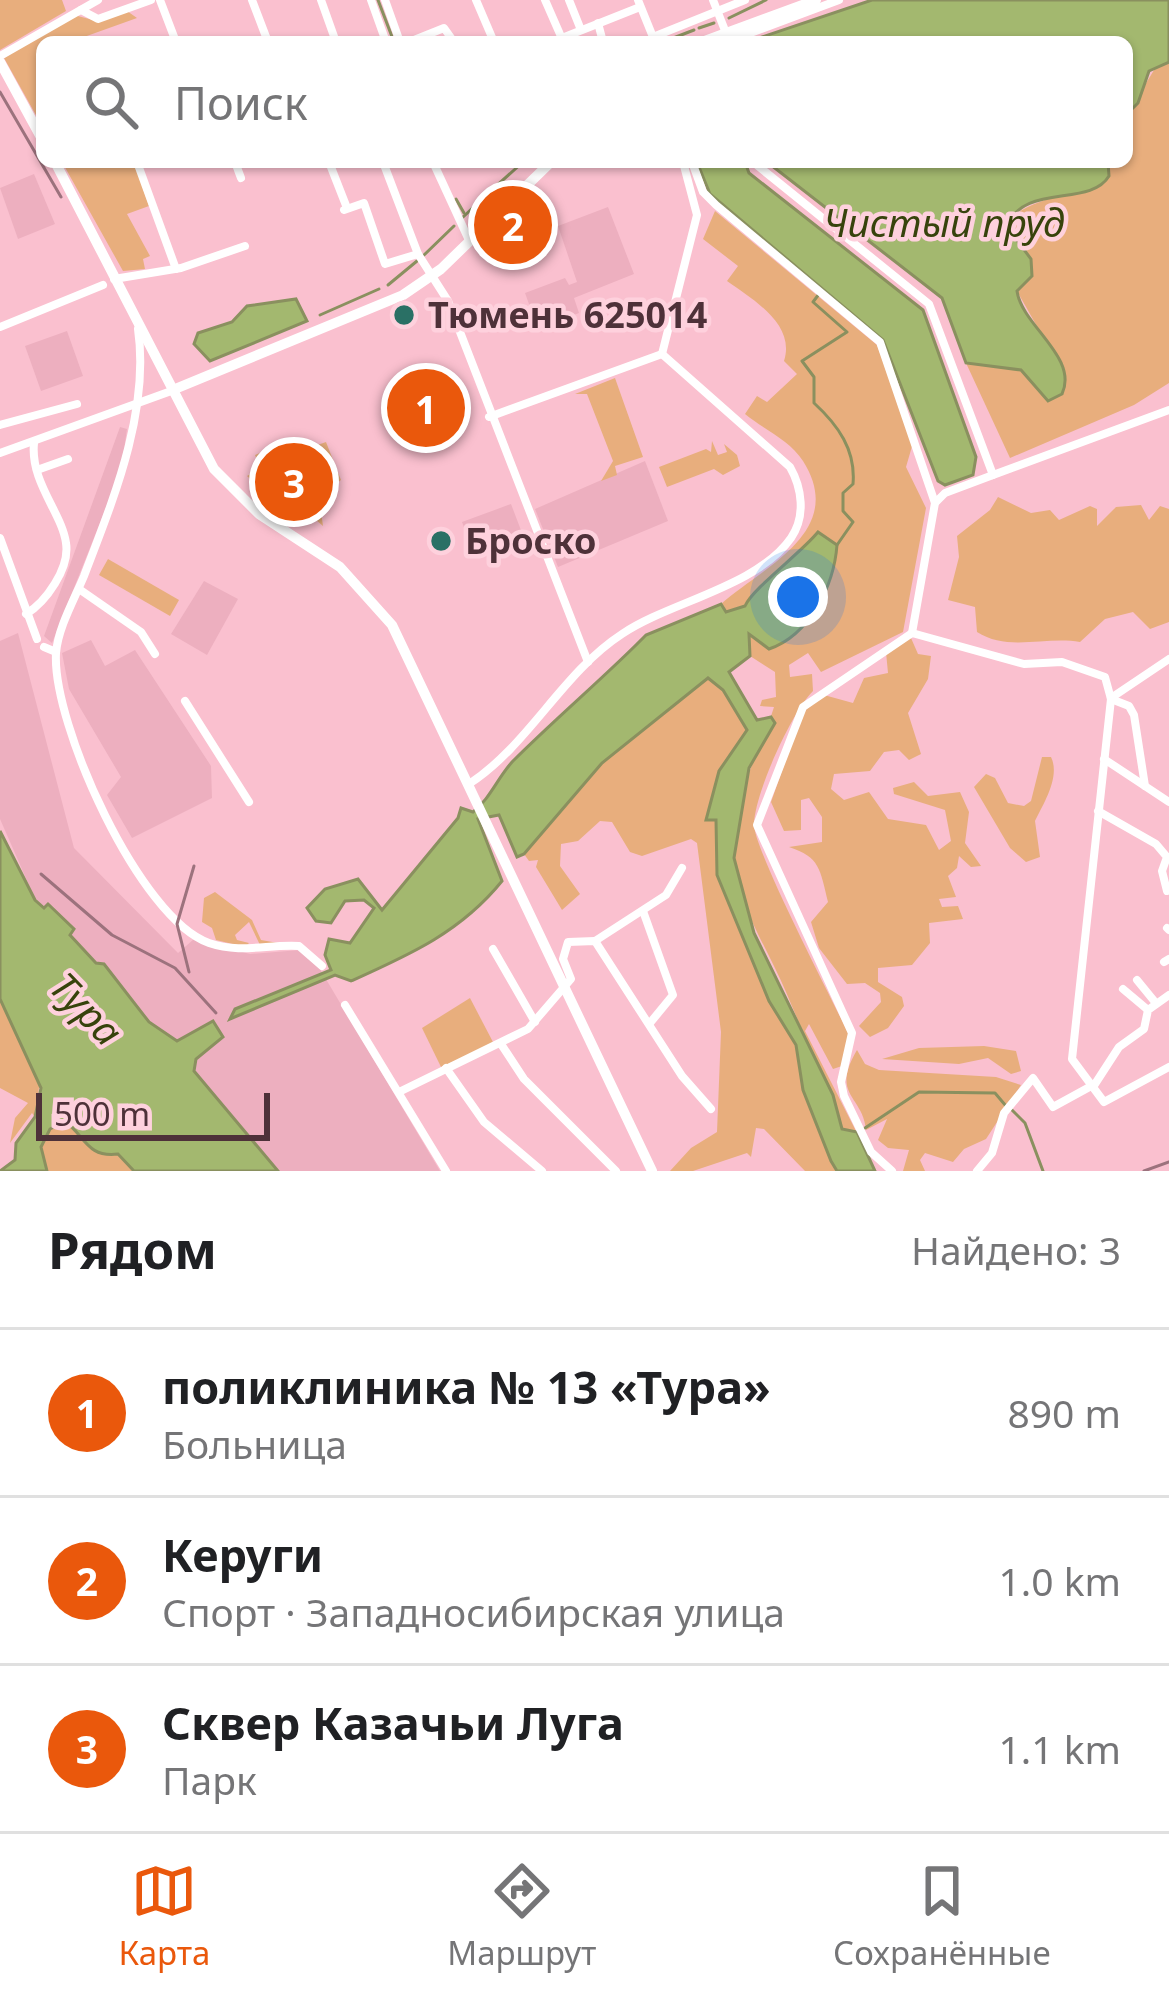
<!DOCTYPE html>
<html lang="ru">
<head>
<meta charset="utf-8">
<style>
	body { margin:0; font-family:"Noto Sans",sans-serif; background:#f2f2f2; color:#202124 }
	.scale { position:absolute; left:36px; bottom:30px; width:234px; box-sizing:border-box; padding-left:12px; border:6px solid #4e3139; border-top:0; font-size:33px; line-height:42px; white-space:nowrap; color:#4e3139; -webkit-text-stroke:9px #fed1dd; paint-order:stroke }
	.you { position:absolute; left:798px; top:597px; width:42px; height:42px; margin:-30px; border:9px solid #fff; border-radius:50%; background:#1a73e8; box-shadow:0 0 0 18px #1a73e833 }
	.badge { display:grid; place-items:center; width:78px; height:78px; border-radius:50%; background:#ea580c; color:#fff; font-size:39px; font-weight:700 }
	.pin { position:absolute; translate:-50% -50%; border:6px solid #fff; box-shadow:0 3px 12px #0006 }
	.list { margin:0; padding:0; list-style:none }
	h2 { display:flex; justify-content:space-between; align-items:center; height:156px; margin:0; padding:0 48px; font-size:51px }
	h2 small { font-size:39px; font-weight:400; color:#757577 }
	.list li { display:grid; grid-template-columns:78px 1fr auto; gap:36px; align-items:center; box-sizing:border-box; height:168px; padding:0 48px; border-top:3px solid #e0e0e0 }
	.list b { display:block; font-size:45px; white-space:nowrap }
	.list p { margin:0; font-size:39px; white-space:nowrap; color:#757577 }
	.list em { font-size:39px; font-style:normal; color:#757577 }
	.icon { flex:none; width:66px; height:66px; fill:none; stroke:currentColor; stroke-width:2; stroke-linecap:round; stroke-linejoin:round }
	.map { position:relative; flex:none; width:1169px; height:1171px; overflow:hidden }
	.search { position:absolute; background:#fff; box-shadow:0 3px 9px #0004; left:36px; right:36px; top:36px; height:132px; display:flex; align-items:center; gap:30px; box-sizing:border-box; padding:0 42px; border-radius:18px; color:#757577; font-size:45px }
	.sheet { height:660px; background:#fff }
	nav { display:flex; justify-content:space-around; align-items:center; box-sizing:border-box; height:168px; border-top:3px solid #e0e0e0; background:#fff; font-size:33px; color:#757577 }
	nav a { display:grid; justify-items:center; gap:6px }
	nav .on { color:#ea580c }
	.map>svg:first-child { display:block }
</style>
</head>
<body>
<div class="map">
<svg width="1169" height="1171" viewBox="0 0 1169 1171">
	<rect width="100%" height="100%" fill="#fac0cf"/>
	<g fill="#edafbf">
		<path d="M34,174L55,224L18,239L0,188Z"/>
		<path d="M608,207L634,274L574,298L579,313L538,329L525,293L565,278L569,285L577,282L558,226Z"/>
		<path d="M67,331L83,376L41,391L25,346Z"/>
		<path d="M120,427L127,429L121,470L52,643L44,636Z"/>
		<path d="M645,461L668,521L558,567L535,509Z"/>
		<path d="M511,504L527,546L502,556L499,548L475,556L462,522Z"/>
		<path d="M204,581L238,599L207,655L171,634Z"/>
		<path d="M18,633L74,848L178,953L194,939L250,954L300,950L314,959L440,1171H278L194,1071L195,1059L223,1037L217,1025L213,1021L183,1041L171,1039L149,1022L105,964H96L69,935L73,930L35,899L0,819V641Z"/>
		<path d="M91,640L105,666L135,650L211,766L212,798L132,838L107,795L121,777L69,689L62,653Z"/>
	</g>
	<g fill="#e8ae7d">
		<path d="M0,0H62L66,11L0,50Z"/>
		<path d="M127,11L137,18L70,42H42V126L4,58L74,15L97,21Z"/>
		<path d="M1159,62H1169V383L1134,405L1010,458L966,363L1021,370L1048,401L1065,376L1017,291L1032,276L1026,251L1009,236V219C1040,193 1079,198 1109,175L1108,162H1127V114Z"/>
		<path d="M62,162H134L149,206L127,214L150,256L143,259L145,269L123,271Z"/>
		<path d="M715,211L877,345L913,443L906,467L926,508L903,632L821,672L808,653L789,665L790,677L812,674L813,691C792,712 755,792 754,824C753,848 833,1001 849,1035L842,1066L833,1069L809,1024L805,1031L856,1131L850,1133L842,1129C826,1082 805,1038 786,992C764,940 730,896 734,836C737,789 762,746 774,707L760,706L762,700L776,697L775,672L750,656L749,634L770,648C823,606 832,601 818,532C801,553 753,588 745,606L726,612L721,604C762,567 848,532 803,461C790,440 763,429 745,414L757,396L767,402L797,374L784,361C796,324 752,299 727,281L738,266L703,239Z"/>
		<path d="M615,378L643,457L615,466L617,475L601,481L613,461L587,394H575Z"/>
		<path d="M712,441L718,455L727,452L724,444L737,455L740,466L723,475L714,469L667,487L659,467L706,449L711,452Z"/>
		<path d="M326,442L341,480L319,497L323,526L294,501L282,508L247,476L261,468L255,455L267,450L276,469L301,460L298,452Z"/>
		<path d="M998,497L1031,513L1050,510L1059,520L1090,506L1097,509V526L1116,507L1141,505L1149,520L1160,506L1169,509V622L1150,629L1133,612L1105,619L1080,642C1045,636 1008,652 977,632L975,607L948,600L959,557L957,536L990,510Z"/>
		<path d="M108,559L179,600L170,616L99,575Z"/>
		<path d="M911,638L918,654L931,656L928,679L908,713L921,754L909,760L899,750L884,752L870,771L834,774L831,789L844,800L869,792L888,819L926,825L939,850L951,841L945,810L894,794L893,788L914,782L928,796L960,792L969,812L965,843L981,866L971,867L959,856L957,868L948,876L956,897L939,899L942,907L958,906L963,919L929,923L930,943L912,965L878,968V982L902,997L904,1006L888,1028L870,1037L859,1026L881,1002L880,993L865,983L847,984L819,948L811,922L828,902C820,869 820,857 789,847L822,842V817L809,798L801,800V830L784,831L771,802L803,712L824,695L853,703L864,678L888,673L886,652Z"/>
		<path d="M707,678L723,689L747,730L732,751L711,820H716L717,875L769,1001L796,1045L803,1090L837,1171H805L764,1129L756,1128L751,1157L747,1153L693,1171H670L691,1148L717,1132L721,1032L697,843L691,839L642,856L630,852L612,822L600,821L578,841L561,844L560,866L580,894L562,910L536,867L538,860L529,861L524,854L602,763Z"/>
		<path d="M1042,757H1051C1061,777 1042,806 1035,821L1040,857L1026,862L1010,848L974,787L986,774L995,778L1008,803L1024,806L1031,801Z"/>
		<path d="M215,892L252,920L261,940L284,944L261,947L249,922L235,935L237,940L249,943L245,947L216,940L212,928L202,922L204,898Z"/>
		<path d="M470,998L494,1044L441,1067L422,1028Z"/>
		<path d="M0,999L40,1080L35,1117L32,1113L10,1143L15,1118L28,1103L0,1088Z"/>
		<path d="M984,1046L1016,1051L1021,1071L1011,1074L988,1058L959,1064L882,1059L919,1048Z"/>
		<path d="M857,1050L865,1064L879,1070L996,1077L1021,1085L986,1139L964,1149L953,1162L925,1153L920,1160L925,1171H903L909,1150L888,1148L878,1140L887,1119L866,1130C863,1095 830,1096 857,1050Z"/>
		<path d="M66,1120C85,1136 87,1159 118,1154L134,1171H47L41,1147L50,1129Z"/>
	</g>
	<g fill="#a3b86f" stroke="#8a905f" stroke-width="3">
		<path d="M872,0H1169V62L1149,71L1138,103L1127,114V42H747Z"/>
		<path d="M697,162H745L749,173L923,310L976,457L973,475L945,485L938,481L883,340L710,194Z"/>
		<path d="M767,162H1108L1109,176C1090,208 1023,182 1007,227L1031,259L1032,276L1017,291C1022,326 1079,357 1062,394L1048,401L1021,370L966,363L942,298Z"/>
		<path d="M296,299L307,321L210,361L194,344L198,333L232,322L247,306Z"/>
		<path d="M818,532L837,545C834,585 810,635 769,649L749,634L750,656L729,672L757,720L771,717L775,723L749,768L734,858L754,933L833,1095L842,1129L857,1132L875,1171H837L831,1161L803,1090L796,1045L769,1001L717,875L716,820H706L719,771L747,730L723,690L708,678L602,763L524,854L517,857L499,815L478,819L502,881C461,932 409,955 351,981L335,975L230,1019L235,1009L331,970L325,955L329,939L350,943L374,908L364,900L345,901L331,923L316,921L307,908L325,889L358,879L382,910L458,818L461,808L473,812C490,799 498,777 513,761C556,718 609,673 646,635L721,604L726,612L745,606C753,588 801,553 818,532Z"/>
		<path d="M0,831L35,900L44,908L48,904L74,929L70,935L96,963L104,964L149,1022L177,1041L213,1021L223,1037L196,1059L194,1071L278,1171H134L118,1154C87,1158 85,1136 65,1121L50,1129L41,1147L47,1171H0L15,1160L16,1143L35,1117L41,1088L0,999Z"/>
	</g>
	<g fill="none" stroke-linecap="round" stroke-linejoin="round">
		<g stroke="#8a905f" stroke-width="3">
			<path d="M378,0L394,42"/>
			<path d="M729,18L766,0"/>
			<path d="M699,28L714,23"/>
			<path d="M663,42L694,30"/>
			<path d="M485,196L523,162"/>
			<path d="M456,199L464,213"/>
			<path d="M462,218L480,201"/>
			<path d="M424,255L454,226"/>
			<path d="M388,285L417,261"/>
			<path d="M819,294L813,302L847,332L802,361L814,377V403C838,425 856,450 853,484L843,493V511L853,522L837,545"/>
			<path d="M320,315L379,289"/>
			<path d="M1012,1110L1025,1123L1043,1171"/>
			<path d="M865,1128L919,1092L995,1093L1006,1106"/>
		</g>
		<g stroke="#fff" stroke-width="8">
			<path d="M160,0L176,42"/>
			<path d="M252,0L268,42"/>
			<path d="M321,0L336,42"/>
			<path d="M371,0L386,42"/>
			<path d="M385,0L400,42"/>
			<path d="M476,0L494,42"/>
			<path d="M545,0L563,41"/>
			<path d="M569,0L581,30"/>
			<path d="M638,0L655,42"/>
			<path d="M713,0L726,33"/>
			<path d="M81,10L98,19L151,0"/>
			<path d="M598,23L603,42"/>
			<path d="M653,37L745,0"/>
			<path d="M562,38L640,7"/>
			<path d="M409,42L444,28L454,42"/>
			<path d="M726,42L839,0"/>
			<path d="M0,56L98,0"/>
			<path d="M137,162L176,269"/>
			<path d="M235,162L241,178"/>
			<path d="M329,162L347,208"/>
			<path d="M383,162L418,254L448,301L588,662"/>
			<path d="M433,162L468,238"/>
			<path d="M692,162L703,192L716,205L880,342L935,503L912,633"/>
			<path d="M753,162L929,304L993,475L945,493L936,502"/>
			<path d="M344,210L364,203L385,264L418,254"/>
			<path d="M114,279L181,268L245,246"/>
			<path d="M0,327L103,285"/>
			<path d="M138,329C150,412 113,500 84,576C74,600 58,628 56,653C52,724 140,919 209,943C241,954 268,944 299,946L322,966"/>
			<path d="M662,354L697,215L683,162"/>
			<path d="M489,417L662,354"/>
			<path d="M0,425L77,404"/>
			<path d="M0,453L174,390"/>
			<path d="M37,470L68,459"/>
			<path d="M993,475L1169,410"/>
			<path d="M0,538L37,639"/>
			<path d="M79,589L141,632L155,654"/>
			<path d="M26,614C46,602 70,568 66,543C62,513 30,482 34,443"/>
			<path d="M44,647L56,652"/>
			<path d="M1111,698L1169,659"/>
			<path d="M1111,699L1129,706L1134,715L1145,786"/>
			<path d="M185,701L249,802"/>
			<path d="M1104,759L1169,802"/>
			<path d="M469,784C529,745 562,673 622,634C669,602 757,587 791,538C806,516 802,488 790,467L662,354"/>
			<path d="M1098,811L1156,844L1167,857L1162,871L1167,891"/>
			<path d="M643,911L673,995L650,1023"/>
			<path d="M1167,928L1169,930"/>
			<path d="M595,941L666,895L682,868"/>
			<path d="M493,949L535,1022"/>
			<path d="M1164,962L1169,959"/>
			<path d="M1137,980L1155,1002"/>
			<path d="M1123,989L1148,1010"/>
			<path d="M345,1005L446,1171"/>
			<path d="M501,1044L524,1079L616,1171"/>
			<path d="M446,1068L484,1122L542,1171"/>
			<path d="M399,1092L528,1029L571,979L563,959L568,942L595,941L682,1076L711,1109"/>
			<path d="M892,1171L871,1152L844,1096L841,1082L852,1033L757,825L803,707L912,633L1024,664L1062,662L1105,677L1111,699L1072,1059L1104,1102L1169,1067"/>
			<path d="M977,1171L992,1153L1004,1113L1033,1078L1053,1107L1095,1084L1119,1047L1144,1029L1148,1010L1169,995"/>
		</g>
		<g stroke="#fff" stroke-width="10">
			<path d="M702,42L816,0"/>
			<path d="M0,62L42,139"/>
			<path d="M55,162L214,469L259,514L340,567L392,625L652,1171"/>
			<path d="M175,389L403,295L441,269L551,162"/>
		</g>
		<g stroke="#9c727d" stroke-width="3">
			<path d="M0,92L61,197"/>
			<path d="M41,874L112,935L175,968L216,1013"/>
			<path d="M189,972L177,924L194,866"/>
			<path d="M1144,1171L1169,1162"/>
		</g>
	</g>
	<g fill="#2a7065" stroke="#fed1dd" stroke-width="4.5">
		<circle cx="404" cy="315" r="12"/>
		<circle cx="441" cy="541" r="12"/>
	</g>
	<g text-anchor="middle" stroke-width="9" stroke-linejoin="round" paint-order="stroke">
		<g font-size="36" font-weight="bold" fill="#4e3139" stroke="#fed1dd" text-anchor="start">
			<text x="428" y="328">Тюмень 625014</text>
			<text x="465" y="554">Броско</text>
		</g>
		<g font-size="39" font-style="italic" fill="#37430c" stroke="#fed1dd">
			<text x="944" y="237">Чистый пруд</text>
			<text transform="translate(86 1009) rotate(46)" y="14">Тура</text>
		</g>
	</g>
</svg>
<div class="scale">500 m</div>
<div class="you"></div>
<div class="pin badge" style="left:426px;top:408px">1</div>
<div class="pin badge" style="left:513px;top:225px">2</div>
<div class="pin badge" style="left:294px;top:482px">3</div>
<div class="search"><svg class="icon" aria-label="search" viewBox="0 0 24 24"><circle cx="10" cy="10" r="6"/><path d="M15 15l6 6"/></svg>Поиск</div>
</div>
<section class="sheet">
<h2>Рядом<small>Найдено: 3</small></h2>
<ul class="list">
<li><span class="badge">1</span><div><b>поликлиника № 13 «Тура»</b><p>Больница</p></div><em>890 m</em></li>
<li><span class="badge">2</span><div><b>Керуги</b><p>Спорт · Западносибирская улица</p></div><em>1.0 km</em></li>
<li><span class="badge">3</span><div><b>Сквер Казачьи Луга</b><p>Парк</p></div><em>1.1 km</em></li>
</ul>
</section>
<nav>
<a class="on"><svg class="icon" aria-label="map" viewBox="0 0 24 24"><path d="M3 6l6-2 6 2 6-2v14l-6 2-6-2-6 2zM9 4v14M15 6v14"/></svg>Карта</a>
<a><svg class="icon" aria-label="directions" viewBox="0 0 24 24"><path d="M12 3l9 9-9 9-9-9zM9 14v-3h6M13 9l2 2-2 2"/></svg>Маршрут</a>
<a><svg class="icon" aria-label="saved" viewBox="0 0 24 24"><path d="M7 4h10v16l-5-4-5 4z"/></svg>Сохранённые</a>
</nav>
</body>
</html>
